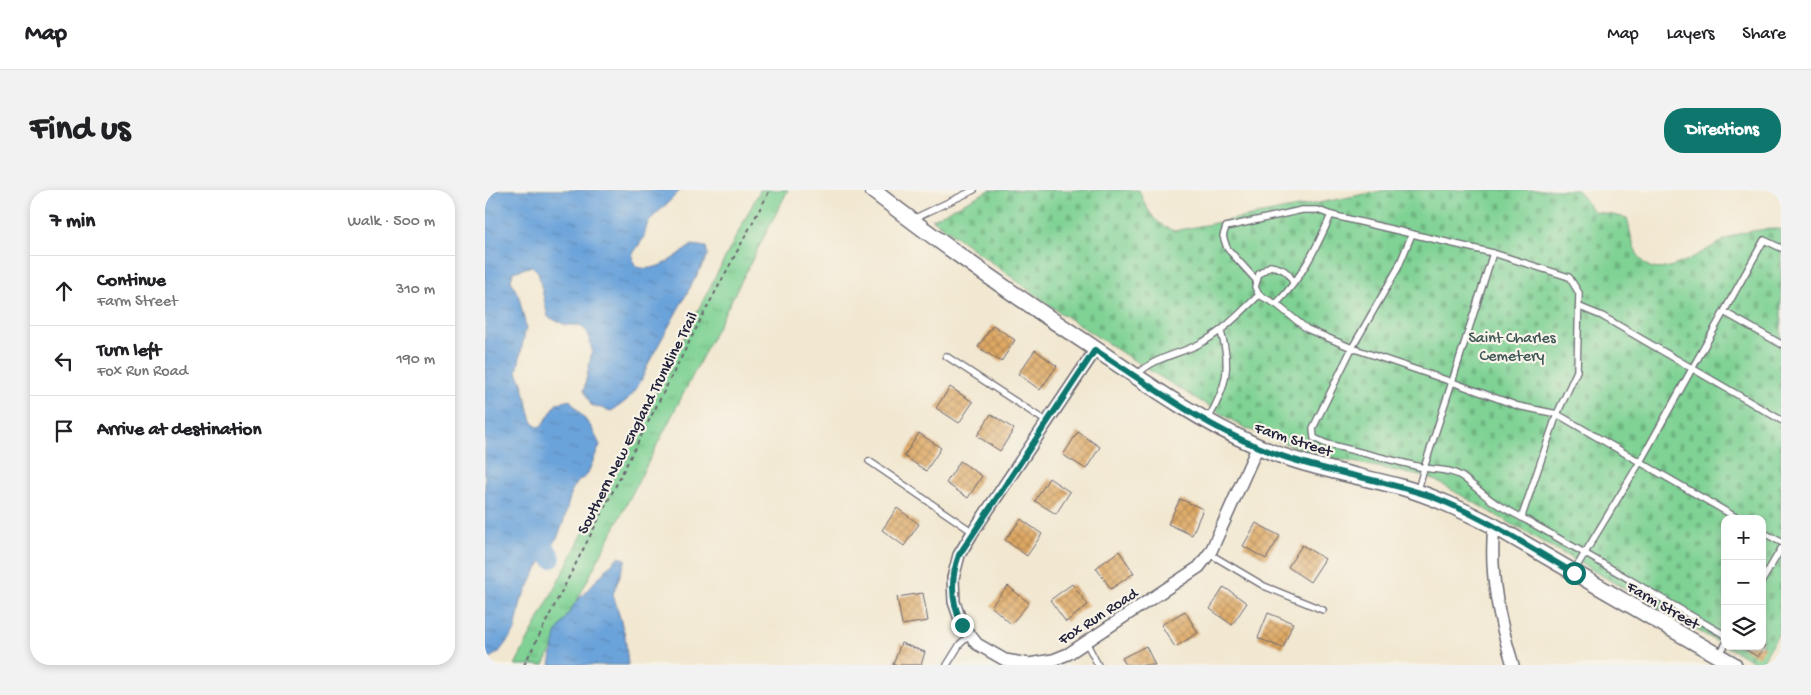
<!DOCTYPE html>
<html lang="en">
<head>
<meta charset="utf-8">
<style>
	body { margin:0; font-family:"Gochi Hand",sans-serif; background:#f2f2f2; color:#202124 }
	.controls { position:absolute; right:15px; bottom:15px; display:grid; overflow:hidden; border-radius:10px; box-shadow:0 2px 8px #0003 }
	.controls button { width:45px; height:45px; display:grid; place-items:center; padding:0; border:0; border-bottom:1px solid #e0e0e0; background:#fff; color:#202124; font:25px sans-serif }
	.stop { position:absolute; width:15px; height:15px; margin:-11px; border:4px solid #0f766e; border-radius:50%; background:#fff }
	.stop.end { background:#0f766e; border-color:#fff; box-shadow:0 1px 5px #0008 }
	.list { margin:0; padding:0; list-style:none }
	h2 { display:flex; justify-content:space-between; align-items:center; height:65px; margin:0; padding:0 20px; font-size:21px }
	h2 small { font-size:16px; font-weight:400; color:#757577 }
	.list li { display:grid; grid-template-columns:32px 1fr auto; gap:15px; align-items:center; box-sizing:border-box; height:70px; padding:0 20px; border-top:1px solid #e0e0e0 }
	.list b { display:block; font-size:19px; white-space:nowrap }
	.list p { margin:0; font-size:16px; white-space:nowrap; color:#757577 }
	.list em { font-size:16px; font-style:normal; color:#757577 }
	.icon { flex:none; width:28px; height:28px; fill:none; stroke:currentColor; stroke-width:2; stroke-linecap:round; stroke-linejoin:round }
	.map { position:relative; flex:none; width:1296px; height:475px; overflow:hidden; border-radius:20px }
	header { display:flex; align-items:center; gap:30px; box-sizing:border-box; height:70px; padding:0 25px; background:#fff; border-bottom:1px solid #e0e0e0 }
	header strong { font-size:24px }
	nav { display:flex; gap:28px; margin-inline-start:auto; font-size:18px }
	.intro { display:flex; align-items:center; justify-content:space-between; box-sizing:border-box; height:120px; padding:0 30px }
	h1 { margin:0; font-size:35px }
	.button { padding:12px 22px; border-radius:20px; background:#0f766e; color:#fff; font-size:18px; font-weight:700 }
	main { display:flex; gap:30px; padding:0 30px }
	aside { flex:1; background:#fff; border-radius:20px; box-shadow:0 2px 8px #0003 }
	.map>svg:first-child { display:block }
</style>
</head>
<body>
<header>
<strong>Map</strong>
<nav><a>Map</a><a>Layers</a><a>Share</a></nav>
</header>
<div class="intro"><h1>Find us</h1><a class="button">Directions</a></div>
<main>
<aside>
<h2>7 min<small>Walk · 500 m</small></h2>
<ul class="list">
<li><svg class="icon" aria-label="ahead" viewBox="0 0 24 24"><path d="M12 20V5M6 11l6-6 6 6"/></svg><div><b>Continue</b><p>Farm Street</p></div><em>310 m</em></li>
<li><svg class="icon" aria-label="left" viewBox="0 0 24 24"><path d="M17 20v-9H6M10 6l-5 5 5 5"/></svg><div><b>Turn left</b><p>Fox Run Road</p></div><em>190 m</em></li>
<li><svg class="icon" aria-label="arrive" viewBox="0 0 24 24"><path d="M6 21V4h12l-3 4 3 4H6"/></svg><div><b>Arrive at destination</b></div></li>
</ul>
</aside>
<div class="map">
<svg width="1296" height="475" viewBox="0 0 1296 475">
	<defs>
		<pattern id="cemetery-stones" width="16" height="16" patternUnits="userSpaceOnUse" patternTransform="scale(1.25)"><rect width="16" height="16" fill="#7fd294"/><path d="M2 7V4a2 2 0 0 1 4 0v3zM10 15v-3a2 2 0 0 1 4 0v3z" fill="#6db480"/></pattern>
		<pattern id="park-tufts" width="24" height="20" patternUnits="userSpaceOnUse" patternTransform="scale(1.25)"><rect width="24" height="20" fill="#7fd294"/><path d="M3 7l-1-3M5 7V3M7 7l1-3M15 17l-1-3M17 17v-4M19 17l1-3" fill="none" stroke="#6db480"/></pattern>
		<pattern id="water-ripples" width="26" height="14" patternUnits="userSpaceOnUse" patternTransform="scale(1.25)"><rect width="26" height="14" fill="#6ba3da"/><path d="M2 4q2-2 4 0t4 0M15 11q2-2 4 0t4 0" fill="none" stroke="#5884b2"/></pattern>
		<pattern id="building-cross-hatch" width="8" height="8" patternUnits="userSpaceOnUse" patternTransform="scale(1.25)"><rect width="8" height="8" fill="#dfa964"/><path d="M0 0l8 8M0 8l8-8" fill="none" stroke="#b48954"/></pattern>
	</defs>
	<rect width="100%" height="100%" fill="#f7f3e8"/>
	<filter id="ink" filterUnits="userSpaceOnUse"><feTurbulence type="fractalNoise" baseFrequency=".02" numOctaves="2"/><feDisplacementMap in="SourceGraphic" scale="10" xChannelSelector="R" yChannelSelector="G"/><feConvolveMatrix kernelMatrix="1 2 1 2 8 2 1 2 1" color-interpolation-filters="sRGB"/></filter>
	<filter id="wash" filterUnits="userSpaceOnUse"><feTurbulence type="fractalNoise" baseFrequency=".0096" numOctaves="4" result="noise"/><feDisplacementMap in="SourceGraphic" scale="20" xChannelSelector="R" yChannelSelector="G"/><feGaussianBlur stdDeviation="1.12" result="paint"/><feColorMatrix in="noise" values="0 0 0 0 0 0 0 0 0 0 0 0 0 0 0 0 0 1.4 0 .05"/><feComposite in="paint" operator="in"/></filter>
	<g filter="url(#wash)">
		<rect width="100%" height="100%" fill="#f2e8d1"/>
		<path fill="url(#cemetery-stones)" stroke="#507a68" d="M505,0H654C662,20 668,33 689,41L901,0H1092L1108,21L1142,28C1146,43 1148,67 1163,76C1183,89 1230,52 1251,45C1266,40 1280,39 1296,39V440L1275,475L1241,456H1277V329H1240V456L946,288L829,264L760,238L664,180L577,124L447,29Z"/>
		<path fill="url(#park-tufts)" stroke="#507a68" d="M275,0H303L59,475H30Z"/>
		<g fill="url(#water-ripples)" stroke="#46628a">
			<path d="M0,0H196L163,32L158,49L147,65L150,76C170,85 191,66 207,55L221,57L223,65L163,174C155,196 147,210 126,221L106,215L99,200L107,161L103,143L95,135H81L63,127L53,82L47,76L28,82L26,91L34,107L41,137L32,182L37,193L47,231L52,237L57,236L72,213L85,210L106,237L115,255L102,285L90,294L86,303L78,334L72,348L63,358L36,411L30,441L14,462L0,471Z"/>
			<path d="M133,367L141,369L128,404L140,445L143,475H65L71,444L90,413Z"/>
		</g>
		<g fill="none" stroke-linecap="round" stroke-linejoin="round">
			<path stroke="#6ba3da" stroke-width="20" d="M47,338L66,368"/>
		</g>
		<g id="blocks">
			<g fill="url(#building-cross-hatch)">
				<path d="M508,135L530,150L516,172L493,157Z"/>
				<path d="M550,160L572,176L555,200L533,184Z"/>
				<path d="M465,197L488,212L474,233L451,218Z"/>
				<path d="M506,224L529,239L515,261L492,246Z"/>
				<path d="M593,242L615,257L601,279L578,265Z"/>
				<path d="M434,243L456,258L441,281L419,266Z"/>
				<path d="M475,271L497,286L483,308L461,293Z"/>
				<path d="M564,288L585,302L571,324L550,311Z"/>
				<path d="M695,309L718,319L707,345L683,334Z"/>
				<path d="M412,318L434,334L419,356L397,340Z"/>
				<path d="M536,329L557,344L542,366L520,350Z"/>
				<path d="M771,333L795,346L781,369L758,356Z"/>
				<path d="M817,355L840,369L825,392L803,377Z"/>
				<path d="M634,361L649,383L626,399L611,378Z"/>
				<path d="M587,394L603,415L581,432L565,410Z"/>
				<path d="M523,396L544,413L526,434L506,416Z"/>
				<path d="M739,397L762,413L747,435L725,419Z"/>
				<path d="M438,403L443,431L417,435L412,407Z"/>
				<path d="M700,421L713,443L690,457L676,435Z"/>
				<path d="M783,423L808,433L798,458L773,448Z"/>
				<path d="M416,453L440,462L436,475H408Z"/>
				<path d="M661,456L670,475H641L637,468Z"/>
				<path d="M1255,456H1280L1273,467Z"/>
			</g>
		</g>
	</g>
	<g filter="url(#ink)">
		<use href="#blocks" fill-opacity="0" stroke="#6b6770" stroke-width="1"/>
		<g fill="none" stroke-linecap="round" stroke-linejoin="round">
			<defs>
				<g id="lane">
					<path d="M428,29L489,0"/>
					<path d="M927,44L1008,63"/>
					<path d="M1008,63L1084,87L1094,103L1092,181L1072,224L1033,216L967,192Z"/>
					<path d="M771,90L742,58L738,46L741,37L817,20H833L846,25"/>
					<path d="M808,93C804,81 797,78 785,76L774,84L770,97L774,105L791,114L822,139L867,158L828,238L829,248L842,254L939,278L933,300"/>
					<path d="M791,114C816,89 832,57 846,25L927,44L913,78L867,158L967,192L939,278C951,280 965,279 976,286C989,295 1001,308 1015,316C1091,356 1165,403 1240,445"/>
					<path d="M1095,117L1117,126L1296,230"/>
					<path d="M1239,122L1296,154"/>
					<path d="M461,166L562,232"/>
					<path d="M652,185C667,168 695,164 714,154C738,142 755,123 774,105"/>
					<path d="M723,229C741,198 747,177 736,142"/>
					<path d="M384,271L488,342"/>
					<path d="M1037,326L1072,224L1155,272L1089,381"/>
					<path d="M1254,329L1155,272L1279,50L1296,58"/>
					<path d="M1277,342L1296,352"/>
					<path d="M725,364L779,396L838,420"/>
					<path d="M1277,391L1296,359"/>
					<path d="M601,452L613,475"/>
					<path d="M1234,466L1240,455"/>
					<path d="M462,475L475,454L485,445"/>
				</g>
				<g id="street">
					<path d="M611,159L488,342L474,365L468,388L469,412L477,435L492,454L520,470L544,474L568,470L583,464L714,377L726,361L773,256"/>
					<path d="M1009,336C1004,384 1014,430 1028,475"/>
				</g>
				<path id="secondary" d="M387,0C459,56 533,108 609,158C661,193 713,230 770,255C816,276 867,284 916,297C948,306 979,321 1009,336L1249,475"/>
			</defs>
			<use href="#lane" stroke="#6b6770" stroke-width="8"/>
			<use href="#street" stroke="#6b6770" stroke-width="14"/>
			<use href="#secondary" stroke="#6b6770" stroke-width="18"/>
			<path stroke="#6b6770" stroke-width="2" stroke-dasharray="4 4" stroke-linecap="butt" d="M39,475L218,125L285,0"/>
			<use href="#lane" stroke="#fff" stroke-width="5.5"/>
			<use href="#street" stroke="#fff" stroke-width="11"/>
			<use href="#secondary" stroke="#fff" stroke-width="15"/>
		</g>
	</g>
	<g fill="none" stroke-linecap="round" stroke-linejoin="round" filter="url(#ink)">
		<path stroke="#0f766e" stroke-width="6" d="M477,435C466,412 465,389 474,365L610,160C663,194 715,233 773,257C828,280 888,287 945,306C996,325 1042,356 1089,383"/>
	</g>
	<g text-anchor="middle" stroke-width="4.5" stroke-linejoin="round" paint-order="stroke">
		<g font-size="16" fill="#3e5756" stroke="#f7f3e8">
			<text x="1027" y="152">Saint Charles<tspan x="1027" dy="18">Cemetery</tspan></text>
		</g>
		<g font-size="16" fill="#22223b" stroke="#f7f3e8">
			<text transform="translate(151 232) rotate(-63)" y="6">Southern New England Trunkline Trail</text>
			<text transform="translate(809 248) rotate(18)" y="6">Farm Street</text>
			<text transform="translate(1179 414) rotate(30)" y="6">Farm Street</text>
			<text transform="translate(612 425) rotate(-33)" y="6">Fox Run Road</text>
		</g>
	</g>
</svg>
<div class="controls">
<button>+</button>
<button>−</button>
<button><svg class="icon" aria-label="layers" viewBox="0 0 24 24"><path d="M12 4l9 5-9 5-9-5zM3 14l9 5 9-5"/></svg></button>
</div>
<div class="stop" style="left:1089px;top:383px"></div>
<div class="stop end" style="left:477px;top:435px"></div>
</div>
</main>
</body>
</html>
